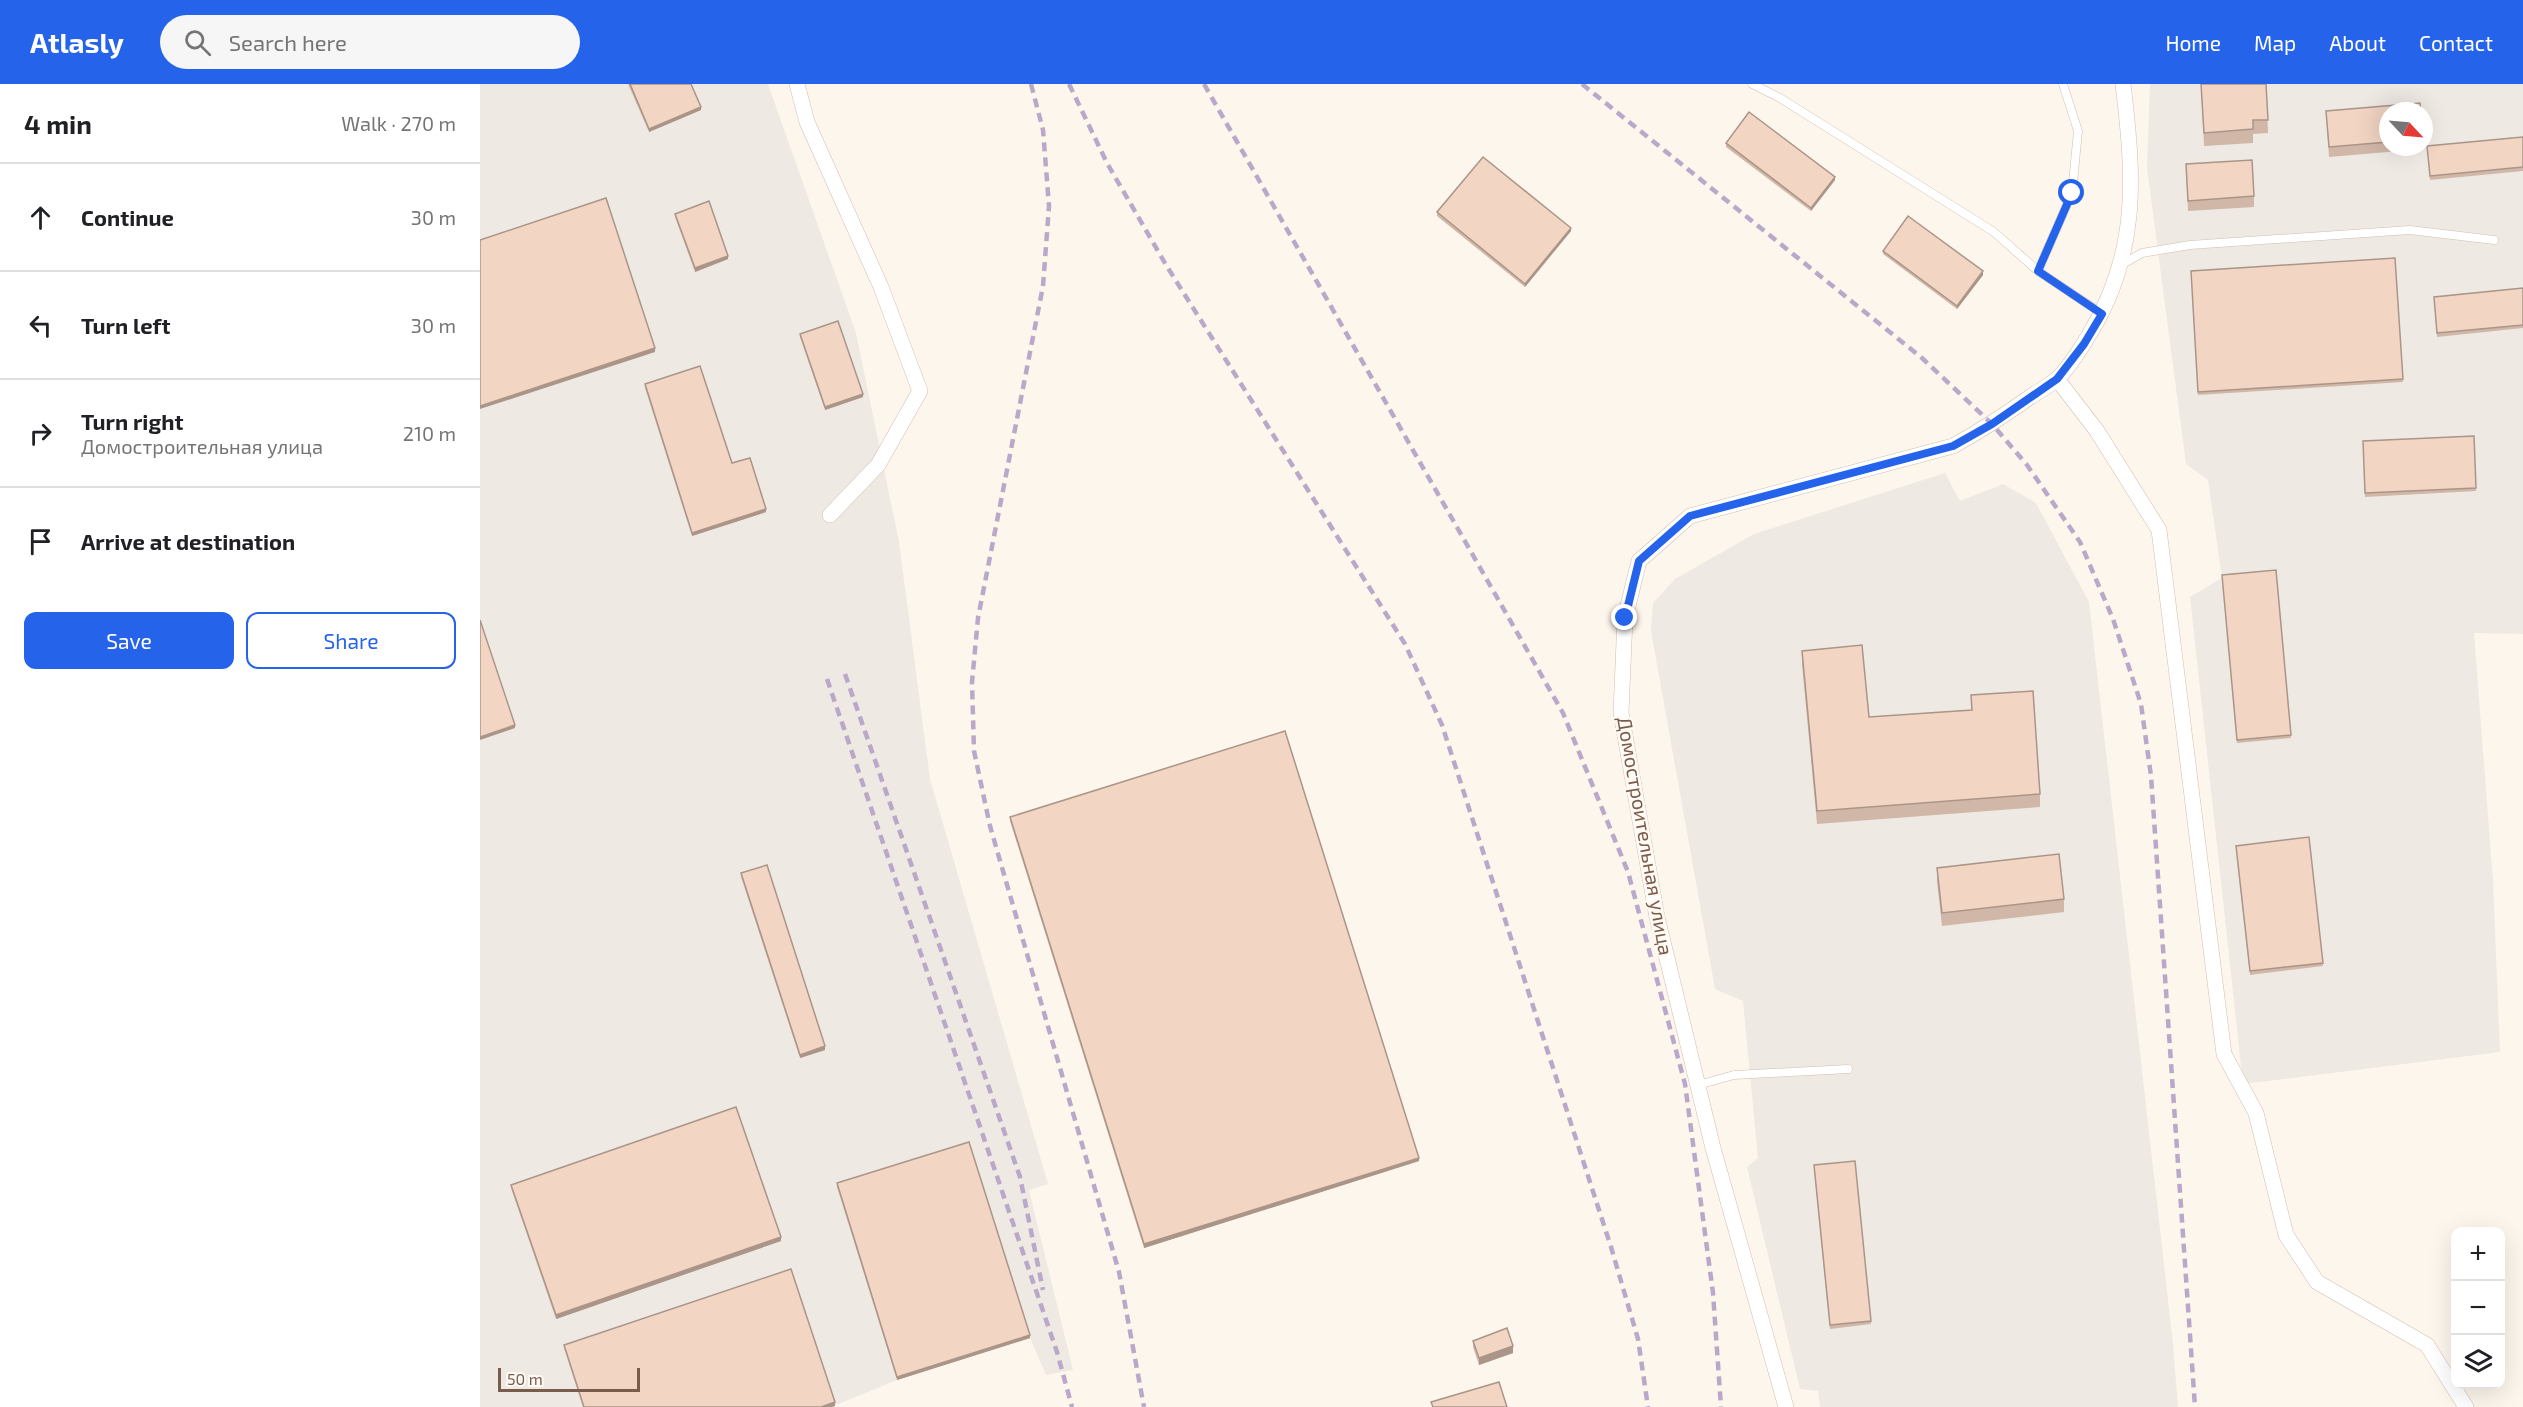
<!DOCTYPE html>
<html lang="en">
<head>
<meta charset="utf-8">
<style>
	body { margin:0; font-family:"Exo 2",sans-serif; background:#f6f6f6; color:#202124 }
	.controls { position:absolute; right:18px; bottom:18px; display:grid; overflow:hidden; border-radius:12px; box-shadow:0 6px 24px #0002 }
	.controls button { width:54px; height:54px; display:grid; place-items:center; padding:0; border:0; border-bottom:2px solid #e0e0e0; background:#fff; color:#202124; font:30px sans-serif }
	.compass { position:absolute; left:1899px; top:18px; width:54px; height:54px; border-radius:50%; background:#fff; box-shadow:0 6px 24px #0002; rotate:116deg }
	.scale { position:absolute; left:18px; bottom:15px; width:142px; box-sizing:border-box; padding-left:6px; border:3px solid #7a5c4d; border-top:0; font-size:16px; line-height:21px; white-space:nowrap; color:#7a5c4d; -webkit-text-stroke:4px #fffaf3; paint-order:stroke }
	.stop { position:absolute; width:18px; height:18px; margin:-14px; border:4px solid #2563eb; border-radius:50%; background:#fff }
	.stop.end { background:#2563eb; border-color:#fff; box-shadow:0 2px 6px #0008 }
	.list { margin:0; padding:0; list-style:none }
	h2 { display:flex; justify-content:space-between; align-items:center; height:78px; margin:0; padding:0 24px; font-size:26px }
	h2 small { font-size:20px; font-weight:400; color:#757577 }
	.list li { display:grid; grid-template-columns:39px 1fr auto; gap:18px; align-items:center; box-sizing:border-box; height:108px; padding:0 24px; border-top:2px solid #e0e0e0 }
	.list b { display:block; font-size:22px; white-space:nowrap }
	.list p { margin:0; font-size:20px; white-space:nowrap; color:#757577 }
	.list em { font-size:20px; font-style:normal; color:#757577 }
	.actions { display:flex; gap:12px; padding:18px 24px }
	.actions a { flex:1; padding:14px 0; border:2px solid #2563eb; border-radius:12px; text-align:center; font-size:21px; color:#2563eb }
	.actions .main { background:#2563eb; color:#fff }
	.icon { flex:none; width:33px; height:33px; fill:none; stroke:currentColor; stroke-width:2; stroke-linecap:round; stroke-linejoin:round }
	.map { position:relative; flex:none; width:2043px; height:1323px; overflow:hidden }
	header { display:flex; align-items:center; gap:36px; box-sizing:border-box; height:84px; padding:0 30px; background:#2563eb; color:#fff }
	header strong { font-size:28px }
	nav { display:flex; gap:33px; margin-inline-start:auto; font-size:21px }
	.search { width:420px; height:54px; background:#f6f6f6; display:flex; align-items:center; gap:15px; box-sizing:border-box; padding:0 21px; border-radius:33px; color:#757577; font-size:22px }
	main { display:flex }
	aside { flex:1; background:#fff }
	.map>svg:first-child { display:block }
</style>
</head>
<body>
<header>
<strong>Atlasly</strong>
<div class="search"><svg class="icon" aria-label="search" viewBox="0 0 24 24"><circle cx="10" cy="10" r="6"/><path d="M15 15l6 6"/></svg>Search here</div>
<nav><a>Home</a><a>Map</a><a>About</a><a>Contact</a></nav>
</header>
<main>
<aside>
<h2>4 min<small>Walk · 270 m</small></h2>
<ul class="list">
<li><svg class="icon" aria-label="ahead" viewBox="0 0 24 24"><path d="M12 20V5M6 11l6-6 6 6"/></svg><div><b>Continue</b></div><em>30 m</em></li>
<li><svg class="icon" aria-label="left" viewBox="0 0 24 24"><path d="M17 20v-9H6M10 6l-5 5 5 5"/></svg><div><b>Turn left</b></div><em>30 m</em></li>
<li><svg class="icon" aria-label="right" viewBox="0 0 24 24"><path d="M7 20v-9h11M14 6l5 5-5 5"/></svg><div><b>Turn right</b><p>Домостроительная улица</p></div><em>210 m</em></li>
<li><svg class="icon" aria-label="arrive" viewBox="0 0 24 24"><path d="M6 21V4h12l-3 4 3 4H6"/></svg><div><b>Arrive at destination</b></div></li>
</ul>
<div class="actions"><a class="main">Save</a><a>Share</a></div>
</aside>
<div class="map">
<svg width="2043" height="1323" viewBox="0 0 2043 1323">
	<rect width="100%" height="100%" fill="#fdf6ec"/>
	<g fill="#efe9e4" fill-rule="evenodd">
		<path d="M0,0H288L376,249L419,458L450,695L568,1100L549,1106L593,1286L566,1291L550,1254L417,1296L351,1323H0Z"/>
		<path d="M1670,0H2043V550L1994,549L2013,797L2020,968L1763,1000L1710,513L1742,494L1728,396L1706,380L1667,84ZM1908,27H1944V63H1908Z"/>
		<path d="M1465,389L1480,417L1523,400L1556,419L1609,518L1693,1260L1698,1323H1340L1338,1307L1320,1305L1267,1083L1278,1074L1263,917L1235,905L1171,547L1173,519L1195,495L1274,450Z"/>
	</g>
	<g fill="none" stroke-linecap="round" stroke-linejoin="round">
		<defs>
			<g id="service">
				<path d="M1272,0L1300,14L1514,148L1558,187L1621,229"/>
				<path d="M1641,181L1662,169L1710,161L1930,146L2014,156"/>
				<path d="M1558,187L1592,109L1598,47L1583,0"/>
				<path d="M1218,1001L1254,991L1368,985"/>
			</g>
			<g id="minor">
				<path d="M317,0L327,38L401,203L440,307L398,381L350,431"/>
				<path d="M1577,295L1617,347L1679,446L1744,970L1776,1029L1806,1151L1837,1198L1947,1261L1986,1323"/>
				<path d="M1306,1323L1233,1064L1177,833L1141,629L1145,534L1159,477L1210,432L1473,362C1500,347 1525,331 1550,313C1559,307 1569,302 1577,295C1589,284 1600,266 1609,251C1660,168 1654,92 1643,0"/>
			</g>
		</defs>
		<use href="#service" stroke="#d1beb0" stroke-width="9"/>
		<use href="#minor" stroke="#d1beb0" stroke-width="16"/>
		<use href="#service" stroke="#fff" stroke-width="8"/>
		<use href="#minor" stroke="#fff" stroke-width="15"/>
		<g stroke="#b9a8c9" stroke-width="4.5" stroke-dasharray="9 6" stroke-linecap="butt">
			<path d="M551,0L563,46L569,122L563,202L498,534L492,598L494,667L510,742L639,1188L664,1323"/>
			<path d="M589,0L627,79L686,181L925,560L962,641L1131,1163L1158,1255L1168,1323"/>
			<path d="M724,0L1083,629L1148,788L1205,1000L1233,1209L1241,1323"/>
			<path d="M1102,0L1442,274L1512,340L1547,381L1600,458L1633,535L1661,620L1671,692L1715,1323"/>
			<path d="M365,590L540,1093L563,1206"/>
			<path d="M347,595L577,1268L592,1323"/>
		</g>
	</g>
	<g fill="#d1b7a8">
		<path d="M148,0H211L221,26L169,48Z"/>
		<path d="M1721,0H1786L1788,49L1773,50V59L1724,62Z"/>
		<path d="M1846,27H1908V63H1943V65L1849,73Z"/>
		<path d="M2043,53V87L1950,96L1947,62Z"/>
		<path d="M1246,59L1355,96L1331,127L1246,63Z"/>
		<path d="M1706,80L1774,112V123L1708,127Z"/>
		<path d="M957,128L1091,147L1045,203L957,132Z"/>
		<path d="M195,130L248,175L215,188L195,133Z"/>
		<path d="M1403,167L1503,191L1477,225L1403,170Z"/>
		<path d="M1915,174L1923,298L1718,311L1711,187Z"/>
		<path d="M2043,204V244L1957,253L1954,213Z"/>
		<path d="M320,250L383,313L345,326L320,253Z"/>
		<path d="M165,300L252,379L286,428L212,452L165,304Z"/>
		<path d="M1994,352L1996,407L1885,413L1883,357Z"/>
		<path d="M1796,486L1811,654L1757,659L1742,491Z"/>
		<path d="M1322,567L1389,633L1491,626V611L1560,710V723L1337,740L1322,580Z"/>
		<path d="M530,733L939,1077L664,1164L530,737Z"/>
		<path d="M1756,765L1843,879V882L1770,891Z"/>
		<path d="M1457,784L1584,815V828L1462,842L1457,798Z"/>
		<path d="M261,789L345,966L320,974L261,793Z"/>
		<path d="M1334,1084L1391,1237V1240L1350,1245Z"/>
		<path d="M357,1099L550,1254L417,1296L357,1103Z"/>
		<path d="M31,1101L301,1157L76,1235L31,1104Z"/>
		<path d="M993,1257L1033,1269L999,1281L993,1263Z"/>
		<path d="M84,1261L355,1322L351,1323H103L84,1264Z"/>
	</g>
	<g fill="#aa9588">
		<path d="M221,23V26L169,48V45Z"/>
		<path d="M1355,93V96L1331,127V124Z"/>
		<path d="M1091,144V147L1045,203V200Z"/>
		<path d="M248,172V175L215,188V184Z"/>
		<path d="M1503,187V191L1477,225V222Z"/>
		<path d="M175,264V268L0,325V322Z"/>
		<path d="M383,310V313L345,326V323Z"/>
		<path d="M286,425V428L212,452V449Z"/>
		<path d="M35,641V644L0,656V653Z"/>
		<path d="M345,962V966L320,974V971Z"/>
		<path d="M939,1074V1077L664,1164V1160Z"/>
		<path d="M301,1153V1157L76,1235V1231Z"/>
		<path d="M550,1251V1254L417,1296V1293Z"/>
		<path d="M1033,1262V1269L999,1281V1274Z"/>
		<path d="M355,1318V1322L351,1323H341Z"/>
	</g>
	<g fill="#f3d5c3" stroke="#aa9588" stroke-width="1.5">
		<path d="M150,0H211L221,23L169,45Z"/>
		<path d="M1721,0H1786L1788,36H1773V45L1724,49Z"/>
		<path d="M1940,19L1941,27H1908V58L1849,63L1846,27Z"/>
		<path d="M1269,28L1355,93L1331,124L1246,59Z"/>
		<path d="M2043,53V83L1950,92L1947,62Z"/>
		<path d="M1003,73L1091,144L1045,200L957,128Z"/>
		<path d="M1772,76L1774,112L1708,117L1706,80Z"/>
		<path d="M126,114L175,264L0,322V156Z"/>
		<path d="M229,117L248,172L215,184L195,130Z"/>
		<path d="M1428,132L1503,187L1477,222L1403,167Z"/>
		<path d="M1915,174L1923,295L1718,308L1711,187Z"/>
		<path d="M2043,204V241L1957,249L1954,213Z"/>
		<path d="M358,237L383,310L345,323L320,250Z"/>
		<path d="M220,282L252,379L270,374L286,425L212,449L165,300Z"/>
		<path d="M1994,352L1996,404L1885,409L1883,357Z"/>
		<path d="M1796,486L1811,651L1757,656L1742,491Z"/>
		<path d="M0,536L35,641L0,653Z"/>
		<path d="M1382,561L1389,633L1492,626L1491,611L1553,607L1560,710L1337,727L1322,567Z"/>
		<path d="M805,647L939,1074L664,1160L530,733Z"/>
		<path d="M1829,753L1843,879L1770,887L1756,762Z"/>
		<path d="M1579,770L1584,815L1462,829L1457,784Z"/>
		<path d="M287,781L345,962L320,971L261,789Z"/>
		<path d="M256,1023L301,1153L76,1231L31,1101Z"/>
		<path d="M489,1058L550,1251L417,1293L357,1099Z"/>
		<path d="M1375,1077L1391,1237L1350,1241L1334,1081Z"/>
		<path d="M311,1185L355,1318L341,1323H104L84,1261Z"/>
		<path d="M1027,1244L1033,1262L999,1274L993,1257Z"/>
		<path d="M1019,1298L1027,1323H953L951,1318Z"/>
	</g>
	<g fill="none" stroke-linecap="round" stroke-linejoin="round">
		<path stroke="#2563eb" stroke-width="8" d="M1145,534L1159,477L1210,432L1473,362L1512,340L1577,295L1604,260L1622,230L1558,187L1592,109"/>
	</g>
	<g text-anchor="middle" stroke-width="5" stroke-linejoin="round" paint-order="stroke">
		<g font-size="20" fill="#7a5c4d" stroke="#fffaf3">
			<text transform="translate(1165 752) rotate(80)" y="7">Домостроительная улица</text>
		</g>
	</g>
</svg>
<div class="controls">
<button>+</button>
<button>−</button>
<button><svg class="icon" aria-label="layers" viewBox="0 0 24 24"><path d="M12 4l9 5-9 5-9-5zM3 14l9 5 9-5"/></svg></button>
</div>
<svg class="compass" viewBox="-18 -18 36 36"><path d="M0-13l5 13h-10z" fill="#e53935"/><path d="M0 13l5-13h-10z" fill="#757577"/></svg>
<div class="scale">50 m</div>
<div class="stop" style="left:1592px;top:109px"></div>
<div class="stop end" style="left:1145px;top:534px"></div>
</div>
</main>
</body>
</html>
